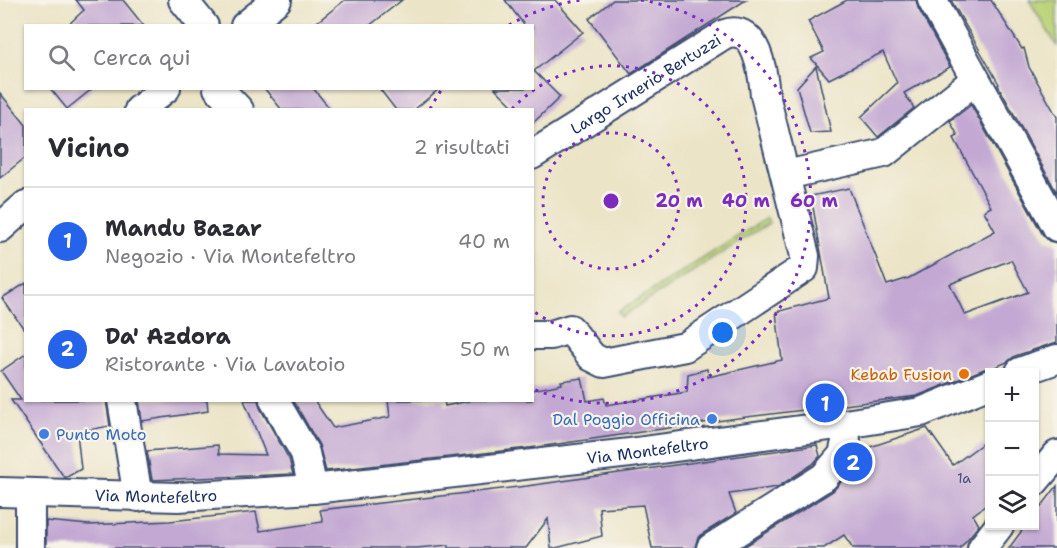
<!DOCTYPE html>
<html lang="it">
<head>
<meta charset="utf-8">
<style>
	body { margin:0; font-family:"Shantell Sans",sans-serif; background:#f7f7f7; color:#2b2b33 }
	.controls { position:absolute; right:18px; bottom:18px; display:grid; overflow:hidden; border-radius:0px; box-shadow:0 2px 4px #0004 }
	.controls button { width:54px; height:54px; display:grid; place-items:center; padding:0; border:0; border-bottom:2px solid #e1e1e2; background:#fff; color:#2b2b33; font:30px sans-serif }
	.you { position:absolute; left:723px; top:333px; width:21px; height:21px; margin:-15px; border:4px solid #fff; border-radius:50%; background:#1a73e8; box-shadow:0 0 0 9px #1a73e833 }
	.badge { display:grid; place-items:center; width:39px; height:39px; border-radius:50%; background:#2563eb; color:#fff; font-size:20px; font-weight:700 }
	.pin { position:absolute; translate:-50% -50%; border:3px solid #fff; box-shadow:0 2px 6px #0006 }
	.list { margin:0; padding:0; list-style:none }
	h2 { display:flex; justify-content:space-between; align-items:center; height:78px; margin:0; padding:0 24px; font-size:26px }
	h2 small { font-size:20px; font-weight:400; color:#7c7c81 }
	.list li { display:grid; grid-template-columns:39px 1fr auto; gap:18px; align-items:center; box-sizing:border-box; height:108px; padding:0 24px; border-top:2px solid #e1e1e2 }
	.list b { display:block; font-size:22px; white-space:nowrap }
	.list p { margin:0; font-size:20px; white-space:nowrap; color:#7c7c81 }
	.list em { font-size:20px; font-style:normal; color:#7c7c81 }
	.icon { flex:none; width:33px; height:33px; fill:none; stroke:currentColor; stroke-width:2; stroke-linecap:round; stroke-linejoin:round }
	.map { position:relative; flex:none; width:1057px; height:548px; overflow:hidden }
	.search { position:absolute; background:#fff; box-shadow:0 2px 4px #0004; left:24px; top:24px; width:510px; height:66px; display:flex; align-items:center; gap:15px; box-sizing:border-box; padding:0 21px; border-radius:0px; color:#7c7c81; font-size:22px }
	.panel { position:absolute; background:#fff; box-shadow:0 2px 4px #0004; left:24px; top:108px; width:510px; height:294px; border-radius:0px }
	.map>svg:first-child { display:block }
</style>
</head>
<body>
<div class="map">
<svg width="1057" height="548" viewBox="0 0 1057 548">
	<rect width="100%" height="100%" fill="#f7f3e8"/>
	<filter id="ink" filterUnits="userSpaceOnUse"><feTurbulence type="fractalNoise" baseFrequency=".0167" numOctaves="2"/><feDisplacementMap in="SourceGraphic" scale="12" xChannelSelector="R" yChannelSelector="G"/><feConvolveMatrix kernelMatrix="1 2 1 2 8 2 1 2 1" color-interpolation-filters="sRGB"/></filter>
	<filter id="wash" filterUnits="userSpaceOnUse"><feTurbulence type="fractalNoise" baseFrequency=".008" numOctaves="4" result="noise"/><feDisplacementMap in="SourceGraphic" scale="24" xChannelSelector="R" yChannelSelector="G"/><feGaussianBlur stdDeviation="1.35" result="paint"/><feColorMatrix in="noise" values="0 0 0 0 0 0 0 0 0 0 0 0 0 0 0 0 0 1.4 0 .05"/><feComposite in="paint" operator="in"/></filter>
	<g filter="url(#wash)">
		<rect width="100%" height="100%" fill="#ebe4c6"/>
		<g fill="#bcd378" stroke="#6c816b" stroke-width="1.5">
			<path d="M1029,0H1057V46Z"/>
			<path d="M767,218L769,223L621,317L618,312Z"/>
		</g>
		<g id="blocks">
			<g fill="#c3a8d3" fill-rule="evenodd">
				<path d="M76,0H123L144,26H67L84,10Z"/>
				<path d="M345,0H402L369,26H312Z"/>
				<path d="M505,0H555L583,32L534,71L560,97L532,124V110H517L495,88H532V26H525Z"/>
				<path d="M613,0H746L631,74L589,19Z"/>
				<path d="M847,0H916L918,8L950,67L904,93L914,108L878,137L861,117L897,83L883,52L829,79L811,58L824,52L808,21Z"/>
				<path d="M951,0H991L1022,49L1024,48L1029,67L1057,117V193L998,85L999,84Z"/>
				<path d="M816,66L831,132L810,133L797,87Z"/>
				<path d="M50,88H93L67,109Z"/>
				<path d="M264,88H313L331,110H282Z"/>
				<path d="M379,88H440L414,110H396Z"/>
				<path d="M0,93L26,125V157L0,178Z"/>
				<path d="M971,105L1043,235L1049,241L1057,243V342L1015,356L1007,362L993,368L984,369L917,396L738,418L537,447L326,471L319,445L293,400H314L333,428L390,417L388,400H444L445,406L473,400H532V390L562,384L561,381L582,378L587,401L604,398L606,405L687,392L688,374L707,369L708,377L782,360L776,312L829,298L811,196L849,188L887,285L909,278L995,231L984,211L991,207L954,138L958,136L950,121ZM1011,260L1028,292L965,315L950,284Z"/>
				<path d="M26,283V332L2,298Z"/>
				<path d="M26,354V400H106L110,426L77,432L81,469L67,477H64L11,400H21L1,371Z"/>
				<path d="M139,400H207L208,411L142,421Z"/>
				<path d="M244,400H258L260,408L289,459L293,474L152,480L147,451L218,445L219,454L266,455Z"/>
				<path d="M927,428L953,465L982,444L990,452V502L973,515L979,525L960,548H853L844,535L824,548H742L833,491L855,466L861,450Z"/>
				<path d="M817,445L820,456L813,464L778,487L729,494L736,513L702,534L697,540L695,548H652L643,505L599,508L602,536L556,548H551L548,519L526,548H449V545L417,548H46V521L89,525L170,521L256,512L260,531L323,522L320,510L527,486Z"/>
				<path d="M1057,486V548H1009L1026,525H1035V515Z"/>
			</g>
		</g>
	</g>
	<g filter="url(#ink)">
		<use href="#blocks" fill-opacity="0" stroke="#3a4a6e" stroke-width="1.5"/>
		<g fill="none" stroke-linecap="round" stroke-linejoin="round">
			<defs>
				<g id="minor">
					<path d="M183,0L204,26"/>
					<path d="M932,0L1057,227"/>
					<path d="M245,26L277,0"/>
					<path d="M218,88L239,110"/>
					<path d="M139,110L166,88"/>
					<path id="s1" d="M532,155L725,34C757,23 763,73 765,95L805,256L804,268L685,347L604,363L592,357L570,329L551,335H532"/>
					<path d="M786,175L884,153L975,80"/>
					<path d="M0,228L26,205"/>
					<path d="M1020,372L1057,359"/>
					<path d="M122,400L138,497"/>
					<path d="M274,400L305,453L313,489"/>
					<path d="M1034,482L1057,455"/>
					<path id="s2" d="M0,492L178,497L313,489L630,453L845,424L921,412L990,384"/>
					<path d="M30,493V548"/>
					<path d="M711,548L824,477L843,455L846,442L845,424"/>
					<path d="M982,548L999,526"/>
				</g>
			</defs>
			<use href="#minor" stroke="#3a4a6e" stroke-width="32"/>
			<use href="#minor" stroke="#fff" stroke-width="28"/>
		</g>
	</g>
	<g fill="none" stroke="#7b2cbf" stroke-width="3" stroke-dasharray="3 6">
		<circle cx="611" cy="201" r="68"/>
		<path d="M512 109A135 135 0 1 1 533 311"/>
		<path d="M430 109A203 203 0 0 1 442 89M509 25A203 203 0 0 1 581 0M641 0A203 203 0 1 1 533 389"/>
	</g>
	<circle fill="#e8710a" stroke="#f7f3e8" stroke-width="2" cx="964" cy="374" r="6"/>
	<g fill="#3f7fe0" stroke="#f7f3e8" stroke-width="2">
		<circle cx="712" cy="419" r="6"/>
		<circle cx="44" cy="434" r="6"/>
	</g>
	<g text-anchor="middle" stroke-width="4.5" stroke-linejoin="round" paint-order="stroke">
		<g font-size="14" fill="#454d7b">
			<text x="964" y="483">1a</text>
		</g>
		<g font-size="16" fill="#1b2f5e" stroke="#f7f3e8">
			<text dy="6" stroke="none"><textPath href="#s1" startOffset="134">Largo Irnerio Bertuzzi</textPath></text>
			<text dy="6" stroke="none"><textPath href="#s2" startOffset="650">Via Montefeltro</textPath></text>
			<text dy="6" stroke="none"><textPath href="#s2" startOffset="156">Via Montefeltro</textPath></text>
		</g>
		<g font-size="16" fill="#c56008" stroke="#f7f3e8" text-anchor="end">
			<text x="952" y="380">Kebab Fusion</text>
		</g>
		<g font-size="16" fill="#366cbe" stroke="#f7f3e8" text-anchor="end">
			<text x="700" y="425">Dal Poggio Officina</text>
			<text x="56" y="440" text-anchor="start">Punto Moto</text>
		</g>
	</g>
	<circle cx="611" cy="201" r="9" fill="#7b2cbf" stroke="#f7f3e8" stroke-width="3"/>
	<g font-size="18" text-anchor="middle" font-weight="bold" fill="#7b2cbf" stroke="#f7f3e8" stroke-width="4.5" stroke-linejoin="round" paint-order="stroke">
		<text x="679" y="207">20 m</text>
		<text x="746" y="207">40 m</text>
		<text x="814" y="207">60 m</text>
	</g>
</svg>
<div class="controls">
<button>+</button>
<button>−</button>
<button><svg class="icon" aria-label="layers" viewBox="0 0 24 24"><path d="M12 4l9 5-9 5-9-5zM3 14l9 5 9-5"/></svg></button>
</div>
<div class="you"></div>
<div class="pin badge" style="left:825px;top:403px">1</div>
<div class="pin badge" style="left:853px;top:462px">2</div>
<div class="search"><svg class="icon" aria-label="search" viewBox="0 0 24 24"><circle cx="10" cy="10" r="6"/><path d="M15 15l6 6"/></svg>Cerca qui</div>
<section class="panel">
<h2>Vicino<small>2 risultati</small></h2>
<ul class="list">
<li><span class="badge">1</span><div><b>Mandu Bazar</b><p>Negozio · Via Montefeltro</p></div><em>40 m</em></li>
<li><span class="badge">2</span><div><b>Da' Azdora</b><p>Ristorante · Via Lavatoio</p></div><em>50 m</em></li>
</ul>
</section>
</div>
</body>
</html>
